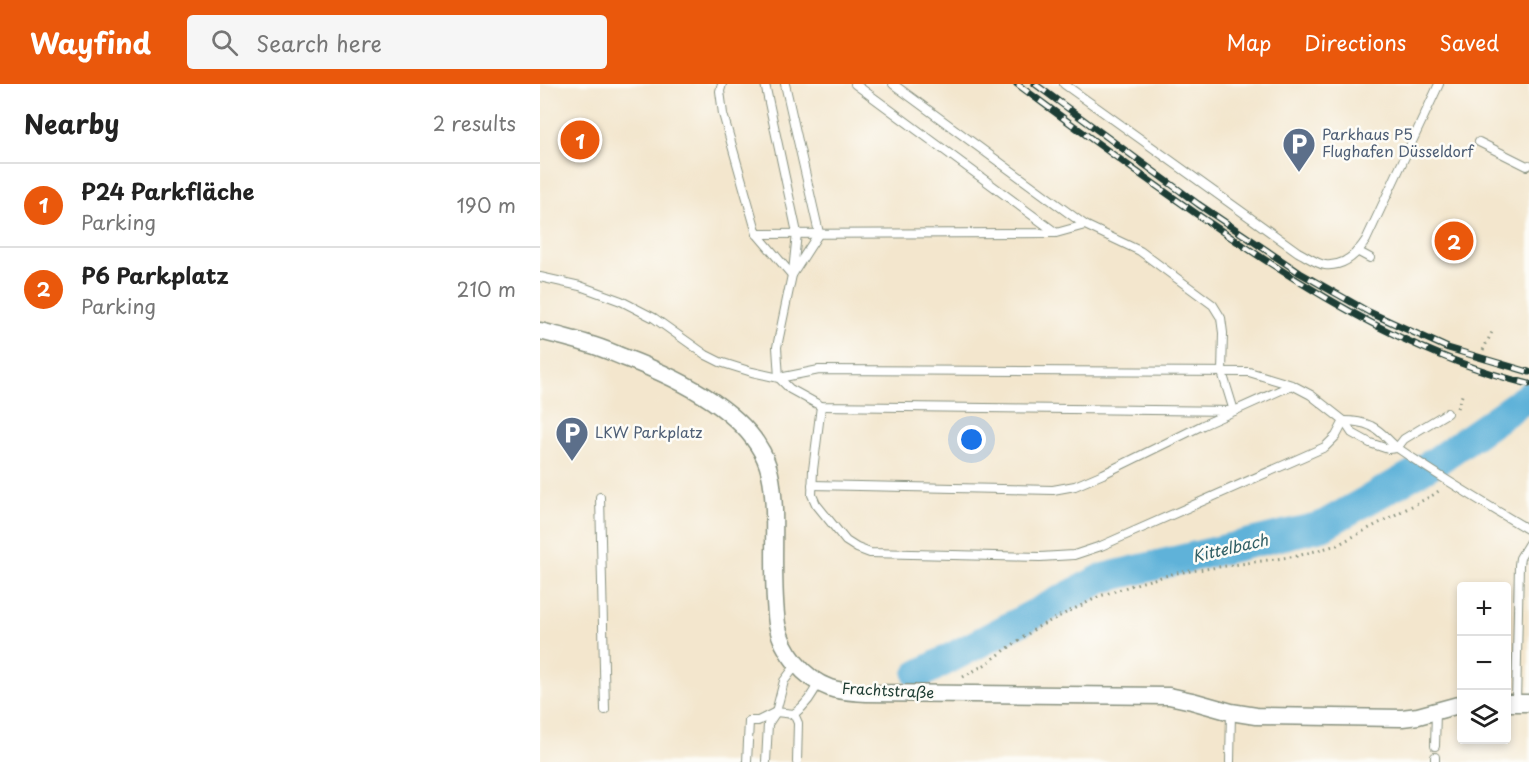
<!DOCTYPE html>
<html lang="en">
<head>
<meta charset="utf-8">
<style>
	body { margin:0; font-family:"Playpen Sans",sans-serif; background:#f6f6f6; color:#222 }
	.controls { position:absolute; right:18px; bottom:18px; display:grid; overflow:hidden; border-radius:6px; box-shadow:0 3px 9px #0003 }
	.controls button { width:54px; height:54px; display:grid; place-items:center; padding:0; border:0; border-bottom:2px solid #e0e0e0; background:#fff; color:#222; font:30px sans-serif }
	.you { position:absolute; left:432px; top:356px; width:21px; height:21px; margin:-15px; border:4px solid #fff; border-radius:50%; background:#1a73e8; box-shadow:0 0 0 9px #1a73e833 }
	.badge { display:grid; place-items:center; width:39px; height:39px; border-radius:50%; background:#ea580c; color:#fff; font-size:20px; font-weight:700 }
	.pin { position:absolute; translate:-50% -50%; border:3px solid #fff; box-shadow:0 2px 6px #0006 }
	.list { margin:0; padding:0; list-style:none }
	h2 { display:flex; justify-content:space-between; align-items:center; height:78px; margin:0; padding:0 24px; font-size:26px }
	h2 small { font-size:20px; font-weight:400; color:#767676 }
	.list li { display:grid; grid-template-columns:39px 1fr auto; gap:18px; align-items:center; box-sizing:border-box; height:84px; padding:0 24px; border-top:2px solid #e0e0e0 }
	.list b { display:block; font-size:22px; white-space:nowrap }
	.list p { margin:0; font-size:20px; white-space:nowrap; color:#767676 }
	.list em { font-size:20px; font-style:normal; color:#767676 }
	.icon { flex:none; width:33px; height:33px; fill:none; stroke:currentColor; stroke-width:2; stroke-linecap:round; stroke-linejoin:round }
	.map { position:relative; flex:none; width:989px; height:678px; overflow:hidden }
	header { display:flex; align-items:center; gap:36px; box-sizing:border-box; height:84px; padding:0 30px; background:#ea580c; color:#fff }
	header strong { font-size:28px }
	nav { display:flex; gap:33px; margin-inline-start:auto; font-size:21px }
	.search { width:420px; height:54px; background:#f6f6f6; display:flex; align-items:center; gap:15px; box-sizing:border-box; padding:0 21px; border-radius:6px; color:#767676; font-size:22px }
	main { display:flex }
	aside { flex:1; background:#fff }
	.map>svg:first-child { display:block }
</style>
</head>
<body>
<header>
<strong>Wayfind</strong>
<div class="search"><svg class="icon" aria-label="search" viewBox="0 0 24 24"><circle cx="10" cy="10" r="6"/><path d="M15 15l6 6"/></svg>Search here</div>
<nav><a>Map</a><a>Directions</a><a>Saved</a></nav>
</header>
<main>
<aside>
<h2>Nearby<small>2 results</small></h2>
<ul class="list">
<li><span class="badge">1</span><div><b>P24 Parkfläche</b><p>Parking</p></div><em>190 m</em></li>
<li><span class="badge">2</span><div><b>P6 Parkplatz</b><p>Parking</p></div><em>210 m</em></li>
</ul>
</aside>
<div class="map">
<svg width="989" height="678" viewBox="0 0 989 678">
	<rect width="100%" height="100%" fill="#fdfcf7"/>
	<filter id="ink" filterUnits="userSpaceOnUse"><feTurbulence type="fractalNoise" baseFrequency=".0167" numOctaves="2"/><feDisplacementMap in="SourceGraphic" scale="12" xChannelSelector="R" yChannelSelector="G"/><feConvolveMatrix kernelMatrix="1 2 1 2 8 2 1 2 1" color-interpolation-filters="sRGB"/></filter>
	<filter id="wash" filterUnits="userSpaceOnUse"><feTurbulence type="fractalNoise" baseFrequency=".008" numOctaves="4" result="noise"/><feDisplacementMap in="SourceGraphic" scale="24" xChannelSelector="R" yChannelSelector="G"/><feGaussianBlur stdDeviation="1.35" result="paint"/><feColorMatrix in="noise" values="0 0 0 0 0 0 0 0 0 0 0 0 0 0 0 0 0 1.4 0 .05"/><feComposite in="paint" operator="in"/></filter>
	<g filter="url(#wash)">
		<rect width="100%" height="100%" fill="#f3e6cd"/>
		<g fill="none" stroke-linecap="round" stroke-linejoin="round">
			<path stroke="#5eb2d9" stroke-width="30" d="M378,591L563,494L782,442L895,378L989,312"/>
		</g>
	</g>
	<g filter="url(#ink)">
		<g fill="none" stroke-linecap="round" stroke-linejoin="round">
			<defs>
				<g id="service">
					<path d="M182,0L180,7L183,30L217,150L252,191"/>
					<path d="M225,0L257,149L253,188"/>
					<path d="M245,0L279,149L252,191L237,263L239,294L279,286L709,288L752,301L771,311L804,337L812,349L830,359L848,365L857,364L864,355L907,329"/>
					<path d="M315,0L515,148"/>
					<path d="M524,0L758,168C766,172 777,180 785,181C804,183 817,170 826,156L899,0"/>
					<path d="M939,58L987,82L989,81"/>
					<path d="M217,150L516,149L545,141"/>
					<path d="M817,167L830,174"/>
					<path d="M0,193L40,202L81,217L114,234L166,271L180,278L212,288L239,294L250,305L281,322L694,327L682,288L683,249L681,234L673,221L600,167L545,141L353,0"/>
					<path d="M281,322L273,386L272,411L276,420L306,457L317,464L330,469L500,473L534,471L561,462L785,363L796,352L804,337"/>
					<path d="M804,337C814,337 822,338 831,342C845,349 848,358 859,365C901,394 945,420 989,446"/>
					<path d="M272,401L513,406L535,402L563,390L663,341L752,301"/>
					<path d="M60,413L65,626"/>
					<path d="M976,619L979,481L980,474L989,459"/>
					<path d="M254,630L258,639L257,678"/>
					<path d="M895,662L896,628"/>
					<path d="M207,678L209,637H218L236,628L254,630C266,621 273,612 278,598"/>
					<path d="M226,678L228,640L236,628L244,597L257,580"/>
					<path d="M690,678L691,628"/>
					<path d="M895,678V673"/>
				</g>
				<g id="minor">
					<path d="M0,247C16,251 33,255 48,260C60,263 71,268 83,273C131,291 197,321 222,368C232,387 233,406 234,426C235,463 232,502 237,540C242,567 264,595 290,604C301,608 314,608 326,609L629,612L652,617L691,628L716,632L862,634L878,632L922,620"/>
					<path d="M966,619H989"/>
				</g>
			</defs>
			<use href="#service" stroke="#899280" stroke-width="10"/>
			<use href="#minor" stroke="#899280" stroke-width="19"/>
			<g stroke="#899280" stroke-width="3" stroke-dasharray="1.5 4.5" stroke-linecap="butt">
				<path d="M943,266L953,246"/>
				<path d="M917,324L923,309"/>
				<path d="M423,593L446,580L496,544L560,512L599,499L636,489L757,472L797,461L895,410L901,405"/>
			</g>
			<use href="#service" stroke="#fff" stroke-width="8"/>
			<use href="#minor" stroke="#fff" stroke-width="16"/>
			<defs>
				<g id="rail">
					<path d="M477,0C553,56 628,112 707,164C794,222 886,275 989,300"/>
					<path d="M495,0L658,120L760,189L829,228L908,264L989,288"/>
				</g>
			</defs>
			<use href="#rail" stroke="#1f3d34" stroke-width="7"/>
			<use href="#rail" stroke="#fdfcf7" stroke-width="4.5" stroke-dasharray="14" stroke-linecap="butt"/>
		</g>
	</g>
	<defs>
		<symbol id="parking-pin" viewBox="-11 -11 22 30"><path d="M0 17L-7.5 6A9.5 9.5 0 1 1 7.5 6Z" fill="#5c6f8a" stroke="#fdfcf7"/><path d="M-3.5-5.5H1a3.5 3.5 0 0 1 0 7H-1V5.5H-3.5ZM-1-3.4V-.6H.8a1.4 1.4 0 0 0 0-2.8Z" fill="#fff"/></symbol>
	</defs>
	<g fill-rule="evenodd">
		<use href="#parking-pin" x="740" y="41" width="38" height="52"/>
		<use href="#parking-pin" x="13" y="330" width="38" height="52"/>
	</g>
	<g text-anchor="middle" stroke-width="5" stroke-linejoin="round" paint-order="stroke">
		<g font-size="15" fill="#4e5e75" stroke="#fdfcf7" text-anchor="start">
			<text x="782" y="56">Parkhaus P5<tspan x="782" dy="17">Flughafen Düsseldorf</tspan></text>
			<text x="55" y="354">LKW Parkplatz</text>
		</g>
		<g font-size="15" fill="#1f3d34" stroke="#fdfcf7">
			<text transform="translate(348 607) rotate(3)" y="5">Frachtstraße</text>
		</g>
		<g font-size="16" font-style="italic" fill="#326066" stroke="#fdfcf7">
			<text transform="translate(690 464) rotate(-13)" y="6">Kittelbach</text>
		</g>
	</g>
</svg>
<div class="controls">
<button>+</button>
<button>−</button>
<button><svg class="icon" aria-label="layers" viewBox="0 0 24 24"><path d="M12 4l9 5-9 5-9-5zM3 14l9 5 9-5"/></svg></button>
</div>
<div class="you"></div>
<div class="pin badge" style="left:40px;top:56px">1</div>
<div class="pin badge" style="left:914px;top:157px">2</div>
</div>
</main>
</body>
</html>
